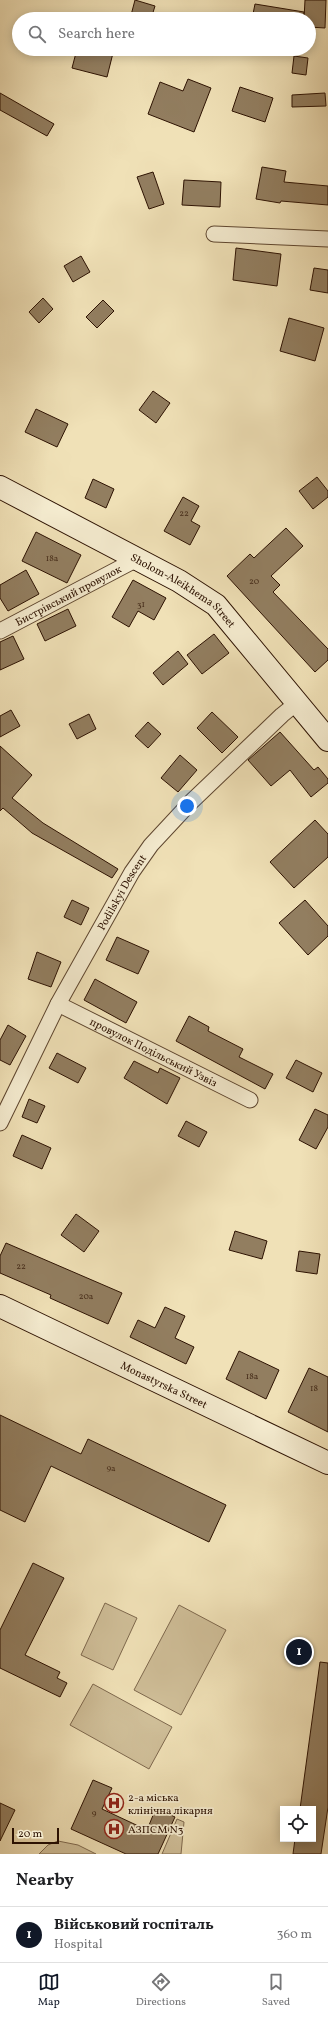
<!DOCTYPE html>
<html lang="en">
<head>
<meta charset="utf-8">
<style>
	body { margin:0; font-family:Vollkorn,serif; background:#f6f6f6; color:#202124 }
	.controls { position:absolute; right:12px; bottom:12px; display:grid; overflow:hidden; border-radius:0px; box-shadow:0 2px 10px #0003 }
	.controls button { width:36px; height:36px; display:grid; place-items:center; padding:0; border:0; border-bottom:1px solid #e0e0e0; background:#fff; color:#202124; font:20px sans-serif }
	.scale { position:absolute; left:12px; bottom:10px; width:47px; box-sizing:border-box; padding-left:4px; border:2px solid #2d1202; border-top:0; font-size:11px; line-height:14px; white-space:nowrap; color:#2d1202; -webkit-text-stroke:3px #f5ecd0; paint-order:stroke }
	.you { position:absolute; left:187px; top:806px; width:14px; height:14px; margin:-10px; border:3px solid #fff; border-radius:50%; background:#1a73e8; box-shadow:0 0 0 6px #1a73e833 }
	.badge { display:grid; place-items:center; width:26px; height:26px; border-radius:50%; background:#111827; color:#fff; font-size:13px; font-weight:700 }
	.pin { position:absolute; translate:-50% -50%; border:2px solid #fff; box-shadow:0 1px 4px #0006 }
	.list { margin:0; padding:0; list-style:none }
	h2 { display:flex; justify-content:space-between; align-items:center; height:52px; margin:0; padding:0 16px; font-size:17px }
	h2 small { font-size:13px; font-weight:400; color:#757577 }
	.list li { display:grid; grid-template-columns:26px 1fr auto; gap:12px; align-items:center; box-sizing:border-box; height:56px; padding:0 16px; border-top:1px solid #e0e0e0 }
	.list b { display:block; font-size:15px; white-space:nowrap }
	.list p { margin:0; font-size:13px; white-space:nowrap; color:#757577 }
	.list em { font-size:13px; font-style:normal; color:#757577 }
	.icon { flex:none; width:22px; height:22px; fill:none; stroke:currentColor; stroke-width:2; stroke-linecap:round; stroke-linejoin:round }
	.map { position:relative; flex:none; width:328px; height:1854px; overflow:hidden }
	.search { position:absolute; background:#fff; box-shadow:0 2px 10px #0003; left:12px; right:12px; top:12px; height:44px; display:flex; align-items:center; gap:10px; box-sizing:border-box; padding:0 14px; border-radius:22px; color:#757577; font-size:15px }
	.sheet { height:108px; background:#fff }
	nav { display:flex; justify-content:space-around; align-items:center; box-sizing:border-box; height:56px; border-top:1px solid #e0e0e0; background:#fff; font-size:11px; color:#757577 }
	nav a { display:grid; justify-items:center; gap:2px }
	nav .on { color:#111827 }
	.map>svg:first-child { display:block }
</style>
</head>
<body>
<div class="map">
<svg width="328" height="1854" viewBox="0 0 328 1854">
	<rect width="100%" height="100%" fill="#f0e1b7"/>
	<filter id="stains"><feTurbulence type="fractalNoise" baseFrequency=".005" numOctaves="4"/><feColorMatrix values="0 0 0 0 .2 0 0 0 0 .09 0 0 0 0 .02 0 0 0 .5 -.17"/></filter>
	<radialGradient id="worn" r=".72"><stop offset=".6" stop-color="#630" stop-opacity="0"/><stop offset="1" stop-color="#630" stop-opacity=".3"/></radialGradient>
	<g fill="#cfbe98" stroke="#7e684d">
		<path d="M105,1603L137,1618L113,1670L81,1655Z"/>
		<path d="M179,1605L226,1630L181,1715L134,1690Z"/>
		<path d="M93,1684L172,1727L149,1769L70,1725Z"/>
		<path d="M177,1819L184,1822L181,1854H162Z"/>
		<path d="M58,1841L78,1845L96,1854H39L48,1845Z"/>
	</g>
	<g fill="#927e60" stroke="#2d1202">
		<path d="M135,0L155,6L151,19H130Z"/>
		<path d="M305,0H326L325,28L309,27V19H304Z"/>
		<path d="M255,4L304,12L303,19H252Z"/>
		<path d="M77,49H114L107,77L72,68Z"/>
		<path d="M294,56L308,58L306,75L292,73Z"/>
		<path d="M188,79L211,88L194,132L148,114L160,82L183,91Z"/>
		<path d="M240,87L273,98L265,122L232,111Z"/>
		<path d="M0,93L54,124L47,136L0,110Z"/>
		<path d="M325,93L326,106L292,107V95Z"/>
		<path d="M262,167L286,171L284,182L328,186V205L281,201L280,203L256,199Z"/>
		<path d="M153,172L164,204L149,209L137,177Z"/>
		<path d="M184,180L221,182L220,207L182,205Z"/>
		<path d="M236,248L281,254L277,286L233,280Z"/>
		<path d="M81,256L90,272L73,282L64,266Z"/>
		<path d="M314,268L328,270V293L310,290Z"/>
		<path d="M43,298L53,309L39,323L29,312Z"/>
		<path d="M103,300L114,311L97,328L86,317Z"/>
		<path d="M289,318L324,328L315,361L280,351Z"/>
		<path d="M153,391L170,403L156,423L139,410Z"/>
		<path d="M36,409L68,424L57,447L25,432Z"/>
		<path d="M317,477L328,491V497L313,509L299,491Z"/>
		<path d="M93,479L114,489L106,508L85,498Z"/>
		<path d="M183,497L199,506L191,521L200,526L190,545L164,531Z"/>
		<path d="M286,528L303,546L271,576L280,585L273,592L328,649V660L315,672L227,576L250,554L254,558Z"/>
		<path d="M36,532L81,555L67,583L22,561Z"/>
		<path d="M26,570L39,594L8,611L0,598V585Z"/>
		<path d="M133,580L166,598L154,620L138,611L129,627L112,617Z"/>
		<path d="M68,609L76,626L45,641L37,624Z"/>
		<path d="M214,634L229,653L202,674L187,655Z"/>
		<path d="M13,636L24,659L0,670V642Z"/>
		<path d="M178,651L188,664L163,685L153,673Z"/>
		<path d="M11,710L20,726L0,737V716Z"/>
		<path d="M212,712L238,737L222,753L197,728Z"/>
		<path d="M89,714L96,729L77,739L69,724Z"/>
		<path d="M148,722L161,734L148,748L135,736Z"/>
		<path d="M280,732L314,770L318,767L328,779V783L311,797L290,770L271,786L248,760Z"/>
		<path d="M0,746L32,775L12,798L43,823L118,869L112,878L32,833L3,808L0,811Z"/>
		<path d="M180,755L197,770L178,792L161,778Z"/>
		<path d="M315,820L328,834V857L294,888L270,862Z"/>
		<path d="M72,900L89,908L81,925L64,917Z"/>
		<path d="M305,900L328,926V936L308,955L279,923Z"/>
		<path d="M117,937L149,951L138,974L106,960Z"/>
		<path d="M37,952L61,962L51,987L28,979Z"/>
		<path d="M95,979L137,1002L126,1023L84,1000Z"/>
		<path d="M189,1016L209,1027L208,1031L243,1049L239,1057L273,1074L265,1089L176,1041Z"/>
		<path d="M8,1025L26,1036L10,1065L0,1060V1040Z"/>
		<path d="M57,1053L86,1068L78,1083L49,1068Z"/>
		<path d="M296,1060L322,1073L313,1092L286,1078Z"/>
		<path d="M134,1061L158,1073L160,1068L180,1078L167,1104L124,1078Z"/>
		<path d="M29,1099L45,1106L37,1123L22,1117Z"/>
		<path d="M315,1109L328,1115V1127L316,1149L299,1140Z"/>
		<path d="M186,1121L207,1132L199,1147L178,1136Z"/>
		<path d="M22,1135L51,1148L42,1169L13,1156Z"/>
		<path d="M76,1214L99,1231L84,1252L61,1235Z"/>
		<path d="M235,1231L267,1241L262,1259L229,1250Z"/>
		<path d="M6,1243L122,1293L108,1324L50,1298L51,1295L0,1273V1256Z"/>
		<path d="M299,1251L320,1254L317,1274L296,1271Z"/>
		<path d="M165,1307L185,1316L175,1338L194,1347L186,1364L130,1337L138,1320L155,1328Z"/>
		<path d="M239,1351L279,1370L266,1399L226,1379Z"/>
		<path d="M309,1368L328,1377V1432L288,1412Z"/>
		<path d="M0,1415L81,1454L88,1439L226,1505L209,1542L51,1466L25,1522L0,1510Z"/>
		<path d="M33,1563L64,1578L25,1655L60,1672L57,1678L67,1683L60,1697L0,1668V1630Z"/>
		<path d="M320,1662L328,1663V1807L321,1854H293L295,1839H313V1809H300Z"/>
		<path d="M93,1780L112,1788L102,1809L147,1830L156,1808L175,1817L158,1854H126L71,1829Z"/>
		<path d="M0,1803L15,1810L0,1841Z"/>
	</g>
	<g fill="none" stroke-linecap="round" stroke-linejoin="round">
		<defs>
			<g id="street">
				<path d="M214,234L328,239"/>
				<path id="s1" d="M0,631L137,559"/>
				<path id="s2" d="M58,1004L250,1100"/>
				<path id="s3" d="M0,1123L58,1004L132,872L151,845L191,802L282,715L298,702"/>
			</g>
			<g id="secondary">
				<path id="s4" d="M0,487L179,581L216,605L328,740"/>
				<path id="s5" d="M0,1306L328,1463"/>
			</g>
		</defs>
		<use href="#street" stroke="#5e462f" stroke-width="17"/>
		<use href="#secondary" stroke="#2d1202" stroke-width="24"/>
		<use href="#street" stroke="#f5ecd0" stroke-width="15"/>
		<use href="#secondary" stroke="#f5ecd0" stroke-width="22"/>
	</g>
	<defs>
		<symbol id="hospital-ring" viewBox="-11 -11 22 22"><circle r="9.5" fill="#f5ecd0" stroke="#8f2418" stroke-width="1.5"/><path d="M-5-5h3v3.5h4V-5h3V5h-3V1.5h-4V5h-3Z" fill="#8f2418"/></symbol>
	</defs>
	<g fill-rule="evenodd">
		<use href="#hospital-ring" x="103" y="1792" width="22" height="22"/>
		<use href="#hospital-ring" x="103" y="1818" width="22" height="22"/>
	</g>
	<g text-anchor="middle" stroke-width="3.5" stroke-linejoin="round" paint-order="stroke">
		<g font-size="9" fill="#462d1a">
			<text x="184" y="516">22</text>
			<text x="52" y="561">18а</text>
			<text x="254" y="584">20</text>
			<text x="141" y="607">31</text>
			<text x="21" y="1269">22</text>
			<text x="86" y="1299">20а</text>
			<text x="252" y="1379">18а</text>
			<text x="314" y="1391">18</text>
			<text x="111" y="1471">9а</text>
			<text x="94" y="1816">9</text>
		</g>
		<g font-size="11" fill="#2d1202" stroke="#f5ecd0">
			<text dy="4" stroke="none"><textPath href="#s4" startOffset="211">Sholom-Aleikhema Street</textPath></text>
			<text dy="4" stroke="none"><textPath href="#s1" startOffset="77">Бистрівський провулок</textPath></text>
			<text dy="4" stroke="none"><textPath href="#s3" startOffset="261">Podilskyi Descent</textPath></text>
			<text dy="4" stroke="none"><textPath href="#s2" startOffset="107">провулок Подільський Узвіз</textPath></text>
			<text dy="4" stroke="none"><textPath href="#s5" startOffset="182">Monastyrska Street</textPath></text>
		</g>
		<g font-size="11" fill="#2d1202" stroke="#f5ecd0" text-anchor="start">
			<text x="128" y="1801">2-а міська<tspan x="128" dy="13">клінічна лікарня</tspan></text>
			<text x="128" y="1833">АЗПСМ N3</text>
		</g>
	</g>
	<rect width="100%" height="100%" filter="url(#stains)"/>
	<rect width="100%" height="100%" fill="url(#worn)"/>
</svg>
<div class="controls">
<button><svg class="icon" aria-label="locate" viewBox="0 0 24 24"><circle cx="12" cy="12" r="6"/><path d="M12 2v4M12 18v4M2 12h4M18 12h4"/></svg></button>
</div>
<div class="scale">20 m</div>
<div class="you"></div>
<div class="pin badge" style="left:299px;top:1652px">1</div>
<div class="search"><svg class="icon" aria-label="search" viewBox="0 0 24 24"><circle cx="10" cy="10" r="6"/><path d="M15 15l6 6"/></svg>Search here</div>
</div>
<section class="sheet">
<h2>Nearby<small></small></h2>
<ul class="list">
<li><span class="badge">1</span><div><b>Військовий госпіталь</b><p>Hospital</p></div><em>360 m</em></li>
</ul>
</section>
<nav>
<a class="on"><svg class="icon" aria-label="map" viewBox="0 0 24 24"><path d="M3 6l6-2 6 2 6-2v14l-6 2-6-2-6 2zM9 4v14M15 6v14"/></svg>Map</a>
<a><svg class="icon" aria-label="directions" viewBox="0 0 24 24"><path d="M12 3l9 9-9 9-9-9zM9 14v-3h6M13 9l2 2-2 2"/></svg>Directions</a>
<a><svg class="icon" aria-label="saved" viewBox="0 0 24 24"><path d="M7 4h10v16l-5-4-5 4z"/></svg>Saved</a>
</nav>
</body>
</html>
